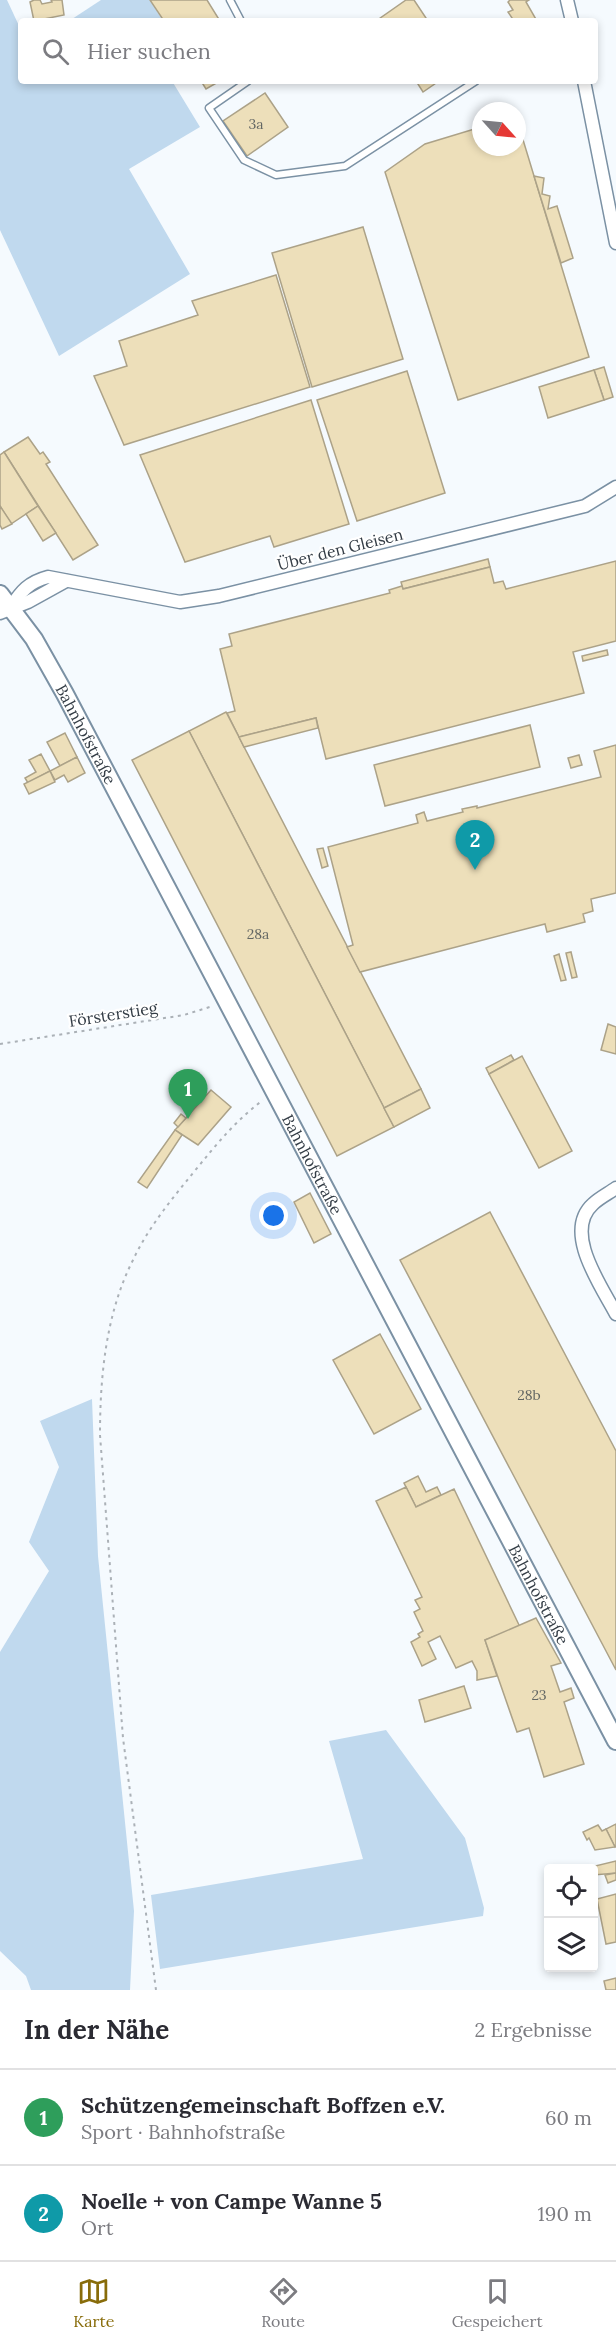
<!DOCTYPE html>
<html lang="de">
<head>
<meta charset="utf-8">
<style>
	body { margin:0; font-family:Lora,serif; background:#f7f7f7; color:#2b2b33 }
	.controls { position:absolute; right:18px; bottom:18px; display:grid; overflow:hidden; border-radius:6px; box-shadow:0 3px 9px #0003 }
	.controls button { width:54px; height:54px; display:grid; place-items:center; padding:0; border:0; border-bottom:2px solid #e1e1e2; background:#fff; color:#2b2b33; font:30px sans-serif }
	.compass { position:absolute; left:472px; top:102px; width:54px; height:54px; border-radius:50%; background:#fff; box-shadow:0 3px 9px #0003; rotate:117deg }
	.you { position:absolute; left:274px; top:1216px; width:21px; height:21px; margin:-15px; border:4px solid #fff; border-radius:50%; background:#1a73e8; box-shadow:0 0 0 9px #1a73e833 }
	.badge { display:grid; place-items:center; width:39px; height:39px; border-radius:50%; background:#886c0a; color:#fff; font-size:20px; font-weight:700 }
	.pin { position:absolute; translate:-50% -50px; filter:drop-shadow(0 2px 3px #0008) }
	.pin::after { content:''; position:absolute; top:32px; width:21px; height:18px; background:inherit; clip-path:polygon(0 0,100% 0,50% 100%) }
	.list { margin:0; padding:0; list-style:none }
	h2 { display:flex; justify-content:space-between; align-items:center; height:78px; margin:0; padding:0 24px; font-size:26px }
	h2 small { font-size:20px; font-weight:400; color:#7c7c81 }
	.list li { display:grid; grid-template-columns:39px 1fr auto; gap:18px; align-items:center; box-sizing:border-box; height:96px; padding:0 24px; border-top:2px solid #e1e1e2 }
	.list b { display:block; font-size:22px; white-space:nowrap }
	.list p { margin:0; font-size:20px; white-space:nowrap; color:#7c7c81 }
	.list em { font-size:20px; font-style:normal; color:#7c7c81 }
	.icon { flex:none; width:33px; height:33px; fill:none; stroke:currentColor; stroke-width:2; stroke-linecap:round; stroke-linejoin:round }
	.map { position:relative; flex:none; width:616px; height:1990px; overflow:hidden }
	.search { position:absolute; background:#fff; box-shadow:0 3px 9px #0003; left:18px; right:18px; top:18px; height:66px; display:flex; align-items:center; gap:15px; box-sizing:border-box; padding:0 21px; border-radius:6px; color:#7c7c81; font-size:22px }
	.sheet { height:270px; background:#fff }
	nav { display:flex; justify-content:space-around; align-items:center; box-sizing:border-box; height:84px; border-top:2px solid #e1e1e2; background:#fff; font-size:16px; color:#7c7c81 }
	nav a { display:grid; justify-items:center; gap:3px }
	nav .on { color:#886c0a }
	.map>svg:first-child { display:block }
</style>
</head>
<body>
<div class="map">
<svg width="616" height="1990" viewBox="0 0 616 1990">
	<rect width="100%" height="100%" fill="#f5fafe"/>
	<g fill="#c0d9ee">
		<path d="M0,0H7L21,30V81H172L200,127L129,169L190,274L59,356L0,230Z"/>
		<path d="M101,0H150L163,21H69Z"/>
		<path d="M92,1399L98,1556L134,1911L130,1990H31L26,1976L0,1951V1652L49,1571L29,1542L59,1467L40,1421Z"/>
		<path d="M386,1730L465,1838L484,1908L483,1916L160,1969L151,1895L363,1859L329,1741Z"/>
	</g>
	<g fill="#eddfba" stroke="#aca288" stroke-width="1.5">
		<path d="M34,0H40L42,4L52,2L51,0H62L64,15L34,21L30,2Z"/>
		<path d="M150,0H207L220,21H164Z"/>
		<path d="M406,0H414L428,21H376Z"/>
		<path d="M510,0H529L526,2L537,21H514L508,12L513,10L508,2Z"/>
		<path d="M201,81H220L206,89Z"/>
		<path d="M416,81H439L423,92Z"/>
		<path d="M265,93L288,127L247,156L223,121Z"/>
		<path d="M517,120L589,357L458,400L385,172L425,144L481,127V147H517Z"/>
		<path d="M534,176L544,178L542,194L550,196L548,209L557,206L573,258L561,263Z"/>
		<path d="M363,227L403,359L312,387L272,253Z"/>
		<path d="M276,275L310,387L124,445L94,376L127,366L119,341L198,315L192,301Z"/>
		<path d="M604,367L613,397L604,400L594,370Z"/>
		<path d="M594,370L604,400L548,418L539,387Z"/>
		<path d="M407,371L445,493L357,521L317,400Z"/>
		<path d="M311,400L349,524L274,547L270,536L185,562L140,455Z"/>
		<path d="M28,437L40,454L43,452L50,462L46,464L98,545L73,560L4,452Z"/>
		<path d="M4,452L38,506L11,524L0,506V455Z"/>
		<path d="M0,506L12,524L2,529L0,525Z"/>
		<path d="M38,506L56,533L43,541L26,514Z"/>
		<path d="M488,559L490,567L403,589L401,582Z"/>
		<path d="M616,561V641L573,652L584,693L326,759L316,718L239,737L227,713L235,711L220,649L232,646L229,634L390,593L389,590L402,586L403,589L490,567L494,583L503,581L506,589Z"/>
		<path d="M607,650L608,655L583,661L582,656Z"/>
		<path d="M226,712L421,1089L384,1108L189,731Z"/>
		<path d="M316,718L318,728L244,747L239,737Z"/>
		<path d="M530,725L540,767L385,806L374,765Z"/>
		<path d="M189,731L394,1127L337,1156L132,760Z"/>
		<path d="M65,733L77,757L60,766L47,742Z"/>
		<path d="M616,745V893L591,899L593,911L583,914L585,922L547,932L545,924L360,972L347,947L353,945L328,847L418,823L416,815L424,812L427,821L463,812L462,809L477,806V808L601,777L594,751Z"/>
		<path d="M41,754L50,771L28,783L25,778L36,772L29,760Z"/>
		<path d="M579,755L582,765L571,768L568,758Z"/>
		<path d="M77,757L85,773L68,782L64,775L55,780L50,771Z"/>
		<path d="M50,771L55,782L29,794L24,784Z"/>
		<path d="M323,848L328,866L322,868L317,849Z"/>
		<path d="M571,952L577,977L572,978L566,953Z"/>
		<path d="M559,954L566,980L561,981L554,956Z"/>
		<path d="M608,1024L616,1027V1054L601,1050Z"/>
		<path d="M511,1055L514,1060L489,1074L486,1068Z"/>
		<path d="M522,1056L572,1151L539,1168L489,1074Z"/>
		<path d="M421,1089L430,1108L394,1127L384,1108Z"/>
		<path d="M211,1090L231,1107L198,1145L175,1130Z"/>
		<path d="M181,1114L186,1118L178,1127L174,1123Z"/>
		<path d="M175,1130L182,1135L147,1188L138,1182Z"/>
		<path d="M310,1193L331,1234L314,1243L294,1202Z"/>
		<path d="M490,1212L616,1451V1670L400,1260Z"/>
		<path d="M380,1334L421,1409L374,1434L333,1360Z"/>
		<path d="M418,1476L426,1492L437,1487L441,1495L416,1507L404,1483Z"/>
		<path d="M406,1487L416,1507L454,1489L520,1627L485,1640L497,1676L477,1680V1671L472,1661L456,1668L440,1636L428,1642L436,1659L422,1666L411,1642L420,1637L418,1634L423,1631L414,1612L420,1609L415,1600L422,1597L376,1501Z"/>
		<path d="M536,1618L561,1663L551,1666L560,1692L571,1688L574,1698L564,1702L584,1764L544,1777L529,1728L517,1732L485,1640Z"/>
		<path d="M464,1686L471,1708L425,1722L419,1700Z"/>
		<path d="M616,1824V1846L615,1847L606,1829Z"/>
		<path d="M598,1825L602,1831L606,1829L615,1847L595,1850L589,1838L587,1840L583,1832Z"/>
		<path d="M616,1861V1873L594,1875L595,1866Z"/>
		<path d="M616,1873V1880L608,1883L605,1875Z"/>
		<path d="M616,1894V1942L606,1944L597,1899Z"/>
		<path d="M616,1978V1990H606L604,1981Z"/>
	</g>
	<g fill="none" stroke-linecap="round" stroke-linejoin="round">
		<defs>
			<g id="lane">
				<path d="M230,0L241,21"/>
				<path d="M248,81L209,108L244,160L276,175L345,166L476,81"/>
			</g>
			<g id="street">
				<path d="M567,0L572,21"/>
				<path d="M584,81L616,243"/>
				<path d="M11,607C21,591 29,582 48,577L180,602L219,596L585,506L616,487"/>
				<path d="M0,613L28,602L66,581"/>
				<path d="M616,1188C609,1193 599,1198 593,1204C562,1232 602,1287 616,1314"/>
			</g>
			<g id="secondary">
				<path id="s1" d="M0,594L34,639L65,694L616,1741"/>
			</g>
		</defs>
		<use href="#lane" stroke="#7b91a4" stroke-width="9"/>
		<use href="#street" stroke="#7b91a4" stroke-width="15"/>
		<use href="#secondary" stroke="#7b91a4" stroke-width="20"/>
		<g stroke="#abb1b7" stroke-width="2" stroke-dasharray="3 4.5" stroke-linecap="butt">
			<path d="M0,1044L184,1015L213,1006"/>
			<path d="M156,1990L123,1738L100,1435C100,1376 106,1313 133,1260C148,1228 171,1200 193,1173C216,1145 234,1122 263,1100"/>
		</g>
		<use href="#lane" stroke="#fff" stroke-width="6"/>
		<use href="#street" stroke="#fff" stroke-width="12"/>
		<use href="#secondary" stroke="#fff" stroke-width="16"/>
	</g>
	<g text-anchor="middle" stroke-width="4.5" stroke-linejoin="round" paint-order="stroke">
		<g font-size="14" fill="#626663">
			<text x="256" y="129">3a</text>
			<text x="258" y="939">28a</text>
			<text x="529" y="1400">28b</text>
			<text x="539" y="1700">23</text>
		</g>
		<g font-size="16" fill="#343d46" stroke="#fff">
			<text transform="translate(340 549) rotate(-14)" y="6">Über den Gleisen</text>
			<text dy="6" stroke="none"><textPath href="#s1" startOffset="165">Bahnhofstraße</textPath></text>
			<text transform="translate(113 1014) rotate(-9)" y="6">Försterstieg</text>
			<text dy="6" stroke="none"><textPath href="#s1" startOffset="651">Bahnhofstraße</textPath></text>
			<text dy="6" stroke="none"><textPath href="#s1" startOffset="1137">Bahnhofstraße</textPath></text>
		</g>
	</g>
</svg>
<div class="controls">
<button><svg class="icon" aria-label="locate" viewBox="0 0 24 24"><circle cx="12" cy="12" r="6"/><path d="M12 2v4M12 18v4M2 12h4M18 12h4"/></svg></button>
<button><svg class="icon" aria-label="layers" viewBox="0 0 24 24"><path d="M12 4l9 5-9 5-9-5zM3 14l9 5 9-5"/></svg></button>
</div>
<svg class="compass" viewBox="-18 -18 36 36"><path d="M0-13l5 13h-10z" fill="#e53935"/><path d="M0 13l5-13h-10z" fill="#7c7c81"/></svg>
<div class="you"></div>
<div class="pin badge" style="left:188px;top:1119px;background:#2e9e5b">1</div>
<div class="pin badge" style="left:475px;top:870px;background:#0f9aa8">2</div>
<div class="search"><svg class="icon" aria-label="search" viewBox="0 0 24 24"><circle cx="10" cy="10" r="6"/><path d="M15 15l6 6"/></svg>Hier suchen</div>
</div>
<section class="sheet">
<h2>In der Nähe<small>2 Ergebnisse</small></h2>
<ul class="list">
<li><span class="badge" style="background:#2e9e5b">1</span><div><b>Schützengemeinschaft Boffzen e.V.</b><p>Sport · Bahnhofstraße</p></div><em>60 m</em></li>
<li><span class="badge" style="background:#0f9aa8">2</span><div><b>Noelle + von Campe Wanne 5</b><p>Ort</p></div><em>190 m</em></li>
</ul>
</section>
<nav>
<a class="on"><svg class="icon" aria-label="map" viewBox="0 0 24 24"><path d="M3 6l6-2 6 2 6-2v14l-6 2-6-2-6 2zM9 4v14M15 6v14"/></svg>Karte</a>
<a><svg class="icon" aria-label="directions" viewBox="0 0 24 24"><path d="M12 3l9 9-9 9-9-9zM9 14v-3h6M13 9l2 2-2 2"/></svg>Route</a>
<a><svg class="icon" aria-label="saved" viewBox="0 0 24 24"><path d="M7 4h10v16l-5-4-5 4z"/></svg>Gespeichert</a>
</nav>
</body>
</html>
